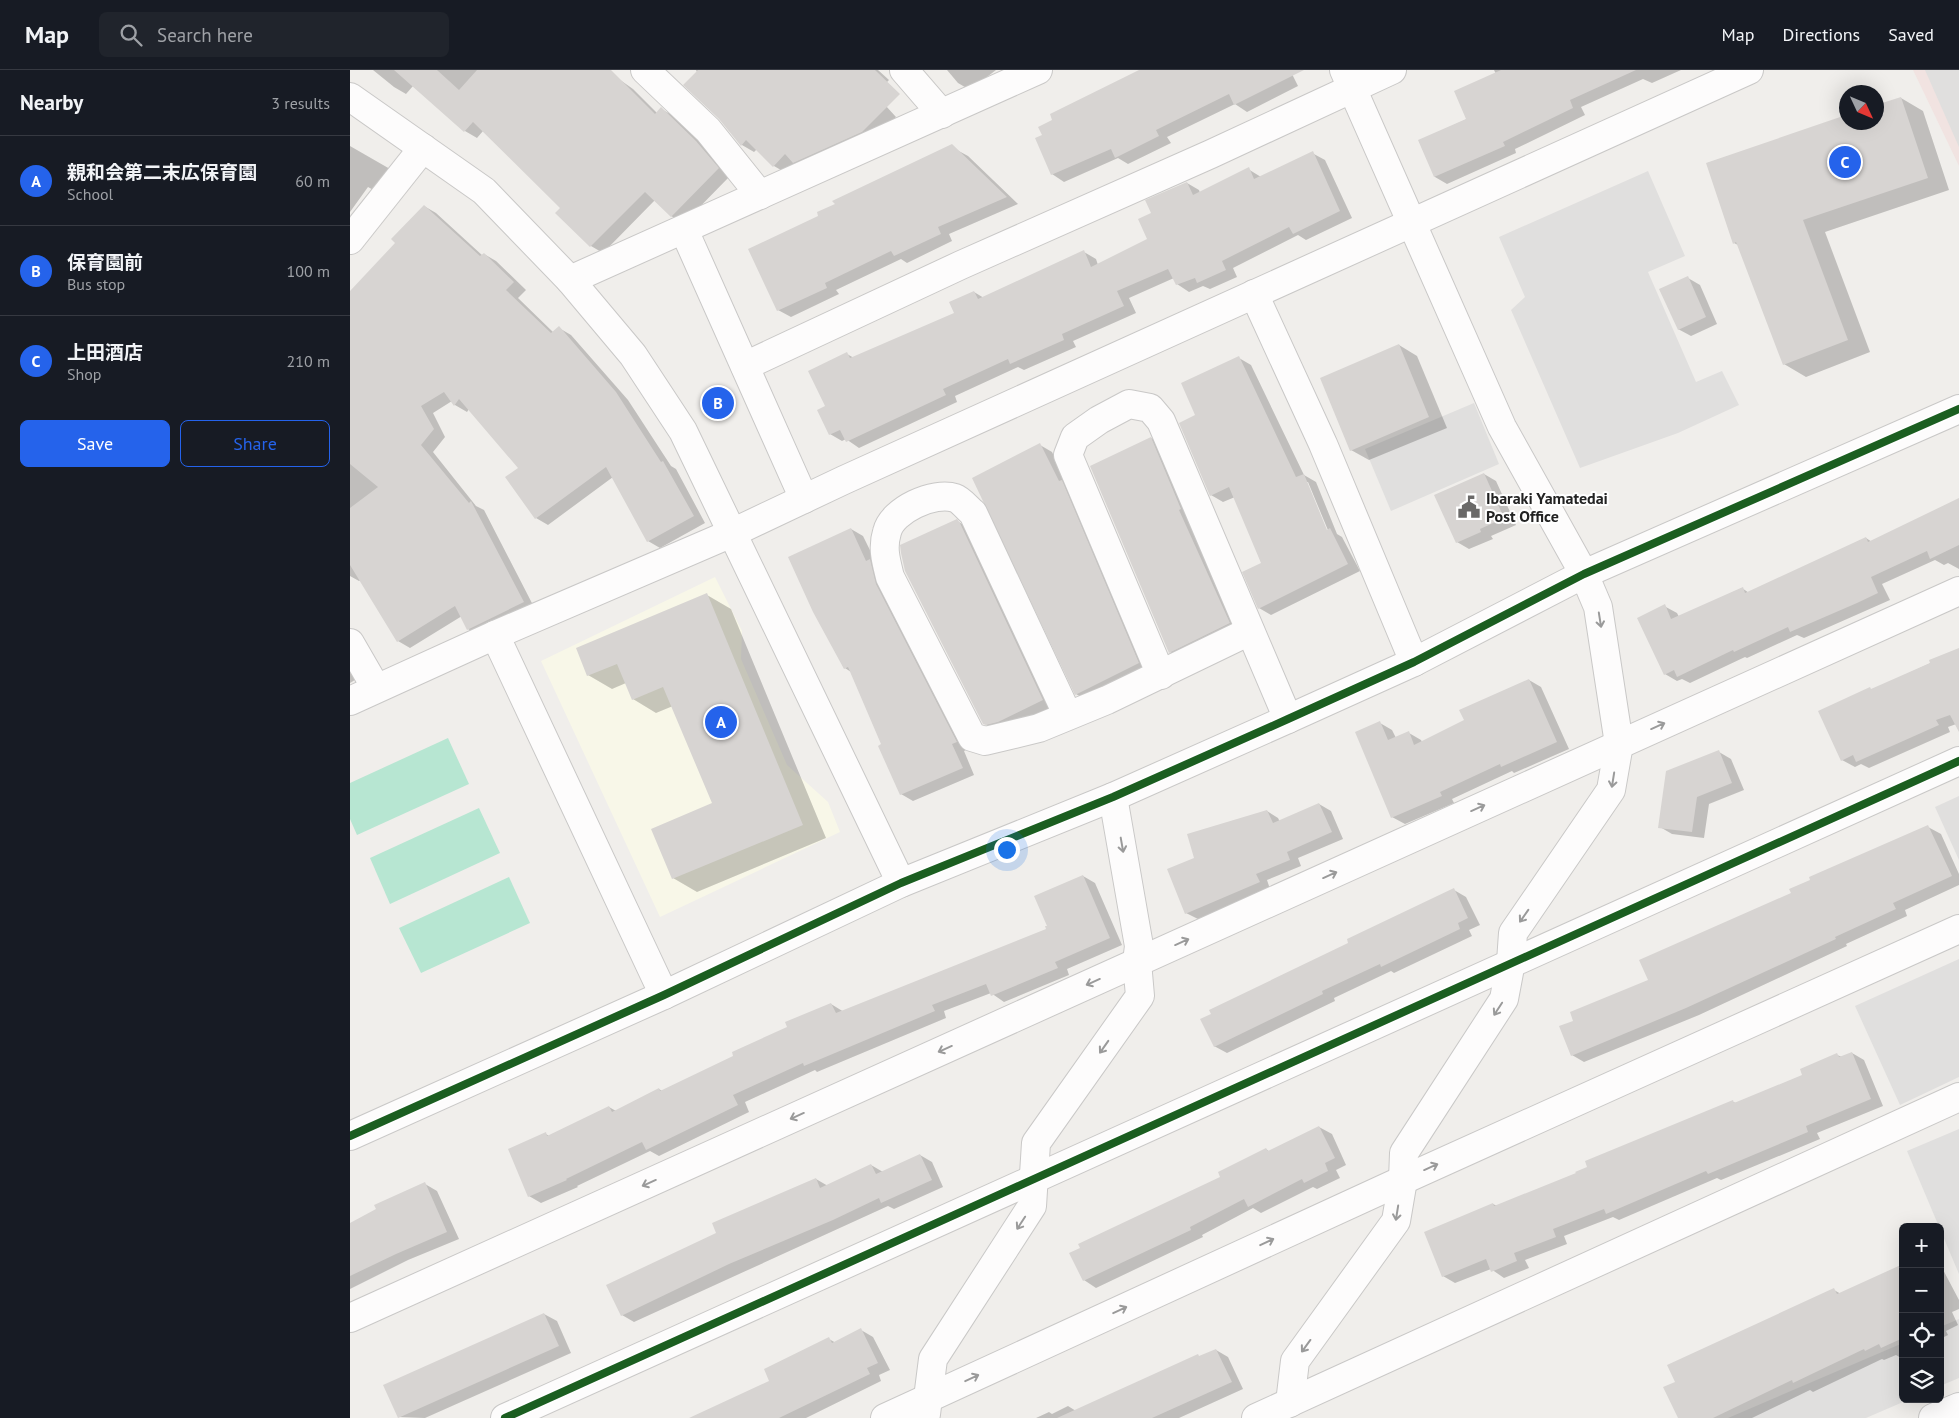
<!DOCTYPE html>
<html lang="en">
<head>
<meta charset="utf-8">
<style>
	body { margin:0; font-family:"PT Sans","Noto Sans JP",sans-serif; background:#20242c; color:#f1f3f6 }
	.controls { position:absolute; right:15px; bottom:15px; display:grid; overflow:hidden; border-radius:8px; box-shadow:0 5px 20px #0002 }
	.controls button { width:45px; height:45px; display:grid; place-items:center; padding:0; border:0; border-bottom:1px solid #363941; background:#171b24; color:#f1f3f6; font:25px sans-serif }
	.compass { position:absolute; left:1489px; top:15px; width:45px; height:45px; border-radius:50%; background:#171b24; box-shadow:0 5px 20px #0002; rotate:134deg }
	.you { position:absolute; left:656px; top:779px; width:18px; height:18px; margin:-12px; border:4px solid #fff; border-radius:50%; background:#1a73e8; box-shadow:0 0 0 8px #1a73e833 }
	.badge { display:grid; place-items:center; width:32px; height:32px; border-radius:50%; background:#2563eb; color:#fff; font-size:16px; font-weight:700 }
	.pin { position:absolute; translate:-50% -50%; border:2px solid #fff; box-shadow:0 1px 5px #0006 }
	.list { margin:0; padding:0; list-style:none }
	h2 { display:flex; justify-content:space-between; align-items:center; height:65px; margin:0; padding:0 20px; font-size:21px }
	h2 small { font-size:16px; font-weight:400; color:#9ea1a6 }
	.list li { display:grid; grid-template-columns:32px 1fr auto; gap:15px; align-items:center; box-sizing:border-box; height:90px; padding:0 20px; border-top:1px solid #363941 }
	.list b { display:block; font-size:19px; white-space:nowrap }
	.list p { margin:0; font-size:16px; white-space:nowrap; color:#9ea1a6 }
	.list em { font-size:16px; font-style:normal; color:#9ea1a6 }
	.actions { display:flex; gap:10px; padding:15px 20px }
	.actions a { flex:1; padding:11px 0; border:1px solid #2563eb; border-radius:8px; text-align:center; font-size:18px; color:#2563eb }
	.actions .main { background:#2563eb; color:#fff }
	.icon { flex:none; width:28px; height:28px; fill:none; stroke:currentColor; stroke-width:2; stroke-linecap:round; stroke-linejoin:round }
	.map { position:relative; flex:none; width:1609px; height:1348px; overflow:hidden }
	header { display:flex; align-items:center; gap:30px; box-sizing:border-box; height:70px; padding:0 25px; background:#171b24; border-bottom:1px solid #363941 }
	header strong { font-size:24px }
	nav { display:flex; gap:28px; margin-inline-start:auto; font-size:18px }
	.search { width:350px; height:45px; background:#20242c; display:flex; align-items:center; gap:12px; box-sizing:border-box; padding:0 18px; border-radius:8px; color:#9ea1a6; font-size:19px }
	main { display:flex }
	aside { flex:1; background:#171b24 }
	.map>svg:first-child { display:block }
</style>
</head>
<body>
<header>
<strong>Map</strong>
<div class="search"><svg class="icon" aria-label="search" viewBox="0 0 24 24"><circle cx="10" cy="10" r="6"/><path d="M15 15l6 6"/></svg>Search here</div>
<nav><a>Map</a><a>Directions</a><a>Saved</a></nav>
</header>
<main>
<aside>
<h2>Nearby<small>3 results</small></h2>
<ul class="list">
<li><span class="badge">A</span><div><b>親和会第二末広保育園</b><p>School</p></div><em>60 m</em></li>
<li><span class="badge">B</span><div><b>保育園前</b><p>Bus stop</p></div><em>100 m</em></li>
<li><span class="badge">C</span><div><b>上田酒店</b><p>Shop</p></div><em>210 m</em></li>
</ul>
<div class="actions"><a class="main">Save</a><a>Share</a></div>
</aside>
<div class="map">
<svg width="1609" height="1348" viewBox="0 0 1609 1348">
	<rect width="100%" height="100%" fill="#f0eeeb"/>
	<path fill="#f1e3e1" d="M1563,0H1609V96Z"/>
	<path fill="#f8f7e8" d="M365,507L392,561L391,589L437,695L478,732L490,762L310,847L191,591Z"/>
	<g fill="#b7e6d2">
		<path d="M98,668L119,714L7,765L0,749V713Z"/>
		<path d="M129,738L150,783L40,834L20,788Z"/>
		<path d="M159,807L180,853L71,903L49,858Z"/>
	</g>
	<g fill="#e0dfde">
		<path d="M1575,0H1609V77Z"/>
		<path d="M1298,101L1335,186L1298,202L1346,312L1372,301L1389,335L1328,363L1230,398L1161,240L1175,227L1149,167Z"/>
		<path d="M1124,333L1149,394L1041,441L1015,379Z"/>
		<path d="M1609,726V790L1585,737Z"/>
		<path d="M1609,889V1007L1550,1035L1505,936Z"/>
		<path d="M1609,1059V1204L1557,1081Z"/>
		<path d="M1609,1249V1308L1590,1316V1257Z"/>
		<path d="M1553,1273V1329H1560L1516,1348H1378Z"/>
	</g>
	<g fill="#0003" fill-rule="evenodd">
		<path d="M23,0H256L283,19L307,43L311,39L324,46L359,79L380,106L334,153L321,146L305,130L253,183L241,176L207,143L212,138L133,61L127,68L115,61L63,16L56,24L44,17Z"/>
		<path d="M346,0H528L539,10L525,24L546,47L525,68L456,99L445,93L436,103L424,96L407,79L404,82L392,75L370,48Z"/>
		<path d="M597,0H646L620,20L608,13Z"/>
		<path d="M792,0H940L948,16L897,42L885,34L817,67L821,73L778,94L768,88L714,112L702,104L693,65Z"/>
		<path d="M1144,0H1331L1302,13L1293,9L1231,37L1235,45L1165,79L1166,83L1097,114L1085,107L1069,71L1117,49L1146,4Z"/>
		<path d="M1551,28L1573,41L1599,120L1475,162L1520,282L1456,307L1434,294L1388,175L1384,173L1358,93L1496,47V52H1526Z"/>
		<path d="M0,76L40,99L27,122L18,117L0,142Z"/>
		<path d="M605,79L618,86L668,134L599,164L602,171L557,193L551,189L486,220L489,224L441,247L428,240L470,147Z"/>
		<path d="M962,83L975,90L1002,148L956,170L948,165L883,198L887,207L860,219L853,216L839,222L827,214L824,208L779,228L786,243L723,271L726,277L674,300L668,297L605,326L607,332L509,378L496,369L492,371L480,364L476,337L497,284L504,288L606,244L624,222L634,228L734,182L746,189L748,195L799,170L802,144L837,113L849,120L850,123L898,99L911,107Z"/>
		<path d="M74,136L86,143L133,186L134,184L146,191L176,220L168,228L204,263L209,258L221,265L278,330L321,396L326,399L355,453L310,478L298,471L263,407L198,455L186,448L170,398L119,339L117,342L105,335L102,331L83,343L95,367L83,382L126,436L134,440L185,539L131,567L118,559L112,546L60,578L48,571L11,510L9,511L0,506V223L47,173Z"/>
		<path d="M1338,208L1350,215L1367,254L1341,266L1328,259Z"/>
		<path d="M1049,275L1067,286L1097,358L1019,390L1001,380Z"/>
		<path d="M889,288L901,295L954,405L966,412L987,464L992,467L1010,501L921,545L909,538L912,494L885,427L873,432L861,425L847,345ZM956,412H958L980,465L978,466Z"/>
		<path d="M801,368L813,375L892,560L832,589L820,582Z"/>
		<path d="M690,375L702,382L719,416L800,600L738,631L726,624Z"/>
		<path d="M1134,404L1146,411L1166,455L1141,466L1143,469L1119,479L1107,472Z"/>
		<path d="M1609,430V499L1598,493L1594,495L1585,490L1532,514L1540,530L1454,568L1447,565L1397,588L1395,587L1340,613L1332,609L1327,611L1315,604L1314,536L1327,543L1329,547L1392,518L1399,523L1516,468L1522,472Z"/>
		<path d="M607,451L619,458L705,637L661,658L646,660L634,653Z"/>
		<path d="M501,459L513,466L618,679L614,681L624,705L563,731L551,724L533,675L501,602L495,598L464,541Z"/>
		<path d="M357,525L381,539L476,768L347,822L323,808L363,734L323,636L306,643L283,629L276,613L262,619L238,605Z"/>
		<path d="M1609,580V653L1598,657L1600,662L1519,698L1511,694L1505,697L1492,690L1522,620Z"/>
		<path d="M0,594L8,608L0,613Z"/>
		<path d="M1179,610L1191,617L1219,679L1164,703L1162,701L1102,729L1104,733L1055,754L1042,747L1030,653L1042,660L1046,668L1059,663L1071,670L1072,672L1116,651Z"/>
		<path d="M1369,682L1381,689L1394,720L1359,734L1354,768L1322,764L1310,757Z"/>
		<path d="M969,734L981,741L993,769L948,788L951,796L917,810L920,819L848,849L836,843L846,789L917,741L928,748L930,752Z"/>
		<path d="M1578,757L1591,764L1609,804V815L1555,840L1557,846L1496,874L1497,876L1349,945L1234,992L1222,985L1225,951L1299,911L1443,824Z"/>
		<path d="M733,806L745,813L772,875L717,899L719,905L654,932L641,923L594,941L596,948L467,1002L465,1000L395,1032L399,1042L309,1086L300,1081L227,1116L228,1117L191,1133L179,1126L196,1064L199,1066L259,1037L266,1041L309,1019L312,1021L385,987L481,934L494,942L698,860Z"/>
		<path d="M1104,820L1116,827L1130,855L1119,860L1122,866L1044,903L1041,901L984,928L985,931L877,983L864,976L1000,874Z"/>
		<path d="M1502,983L1514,990L1533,1036L1467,1063L1470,1069L1371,1110L1367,1108L1269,1150L1263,1147L1214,1166L1217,1174L1175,1190L1179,1198L1154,1208L1141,1199L1105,1213L1093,1206L1143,1134L1147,1136L1228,1104L1383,1032L1386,1033L1454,1005L1487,985L1492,987Z"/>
		<path d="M969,1057L982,1064L996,1095L986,1100L990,1108L967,1119L963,1117L911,1143L903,1138L852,1165L853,1167L746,1218L734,1210L872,1107L916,1079L920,1082Z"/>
		<path d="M570,1085L582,1092L593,1117L544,1139L538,1136L284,1252L272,1245L367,1164L466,1109L478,1116L521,1095L533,1102Z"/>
		<path d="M75,1114L87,1121L109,1169L58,1190L0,1219V1154Z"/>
		<path d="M1590,1194L1609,1230V1239L1602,1242L1608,1255L1596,1261L1598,1265L1590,1269Z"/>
		<path d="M1553,1195V1287L1551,1288L1546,1285L1534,1290L1532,1289L1463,1322L1460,1320L1402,1348H1329L1484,1220L1491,1224Z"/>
		<path d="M194,1244L207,1251L221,1283L75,1348L49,1347Z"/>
		<path d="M511,1260L523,1267L540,1300L529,1305L531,1311L456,1348H341L421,1311L479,1269L486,1273Z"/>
		<path d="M866,1280L878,1287L893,1319L829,1348H686L699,1342L702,1344L718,1336L726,1341Z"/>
	</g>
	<g fill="#d7d4d2">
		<path d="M44,0H87L109,20L127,0H261L305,44L311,37L346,71L369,98L321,147L295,122L240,177L205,143L210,138L123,52L114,62Z"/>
		<path d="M348,0H525L550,24L512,62L443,93L435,84L423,97L396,70L391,76L369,49L333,15Z"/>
		<path d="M789,0H954L884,35L879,24L806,60L809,66L765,88L761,79L701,105L685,68L692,65L688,57L702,50L700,44Z"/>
		<path d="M1151,0H1286L1220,30L1223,38L1153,72L1155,76L1084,107L1068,70L1116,49L1104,21Z"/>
		<path d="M1551,27L1578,108L1453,150L1498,270L1433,295L1386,172L1383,174L1356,93L1496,45V52H1526V35Z"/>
		<path d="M602,74L657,127L588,157L591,164L544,186L541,181L475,213L477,218L427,241L398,179L468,146L467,142L485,134L482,131Z"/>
		<path d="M963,81L990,141L943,164L939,157L872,191L876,200L847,213L845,208L826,215L818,199L767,221L774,236L712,264L714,270L660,294L658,289L593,319L596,325L496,372L490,360L479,365L467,340L475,336L458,301L497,282L500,288L604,243L599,232L624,221L628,229L734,180L741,197L797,169L788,149L801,143L795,130L837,112L843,125L899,97L904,109Z"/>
		<path d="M74,135L130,186L134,183L164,212L156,220L201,263L209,256L266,322L311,392L313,391L344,446L297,472L256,397L185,449L155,407L168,398L109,329L104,336L94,322L71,336L84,359L71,375L119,433L121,431L174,532L117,560L105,536L47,572L0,495V438L28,417L0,394V221L45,173L41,169Z"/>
		<path d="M1338,206L1356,247L1328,260L1309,219Z"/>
		<path d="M1049,274L1079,347L1000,381L970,308Z"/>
		<path d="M889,286L946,407L954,404L977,460L980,458L998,494L908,539L892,502L911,493L879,417L860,426L829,353L845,345L831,313Z"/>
		<path d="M801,367L831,439L829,440L880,553L819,583L740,396Z"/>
		<path d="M690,373L709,411L712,410L789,593L725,625L622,408Z"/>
		<path d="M1134,403L1154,448L1130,459L1131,462L1106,473L1084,425Z"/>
		<path d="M1609,428V475L1580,489L1577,481L1521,507L1528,523L1507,533L1440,562L1438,557L1384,582L1383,580L1327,607L1324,600L1314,605L1287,548L1315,534L1321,549L1393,517L1395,523L1516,467L1518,472Z"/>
		<path d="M607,449L610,453L693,630L648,652L636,655L633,654L555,501L551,483L550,475Z"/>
		<path d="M501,458L516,491L520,489L526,514L607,672L602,674L613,698L550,725L528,676L531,674L498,597L494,599L463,542L438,487Z"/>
		<path d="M357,523L453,755L322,809L301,759L362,733L313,617L282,630L267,594L237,606L226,578Z"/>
		<path d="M1609,578V662L1600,645L1586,650L1589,655L1506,692L1503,685L1491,691L1468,641L1520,617L1521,619L1580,593L1579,590Z"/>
		<path d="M1179,609L1207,672L1151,697L1150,694L1090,722L1092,726L1041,748L1005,662L1030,651L1038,670L1059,661L1064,675L1114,650L1109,640Z"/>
		<path d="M1369,680L1382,713L1347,727L1342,762L1308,758L1316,701Z"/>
		<path d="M969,733L982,762L937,782L940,790L906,804L910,812L835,844L817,799L844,788L837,764L917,740L923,753Z"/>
		<path d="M1578,755L1602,806L1543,833L1546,839L1485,867L1486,869L1336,938L1221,986L1209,956L1223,951L1220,942L1298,910L1289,890L1441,823L1439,819L1460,810L1459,807Z"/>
		<path d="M733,805L760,868L705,892L708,898L641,926L636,914L582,935L585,941L454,996L453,993L383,1025L388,1035L296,1080L292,1072L216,1109L217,1110L178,1127L158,1079L196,1062L197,1066L259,1036L262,1042L309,1018L310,1021L383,986L382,982L437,957L435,952L481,933L486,943L696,859L695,856H697L684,826Z"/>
		<path d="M1104,818L1118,848L1108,853L1110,859L1031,897L1030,894L972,921L973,924L864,977L850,949L861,944L859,940L998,873L997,869Z"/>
		<path d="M1502,982L1521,1029L1456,1056L1458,1062L1358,1104L1356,1101L1256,1144L1254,1139L1203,1159L1206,1167L1164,1183L1167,1191L1141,1202L1136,1189L1092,1207L1074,1162L1143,1133L1144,1136L1226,1103L1225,1102L1237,1097L1235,1091L1383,1030L1384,1033L1452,1005L1450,999L1487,983L1489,987Z"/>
		<path d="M969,1056L985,1088L975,1093L978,1101L954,1113L952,1109L898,1137L894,1129L840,1157L841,1160L733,1211L719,1183L730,1178L728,1174L870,1107L868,1102L916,1078L918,1081Z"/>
		<path d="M570,1084L582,1110L531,1133L529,1128L483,1150L379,1194L271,1246L256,1215L366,1163L362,1153L466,1108L470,1118L521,1094L526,1104Z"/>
		<path d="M75,1112L97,1162L46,1184L0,1206V1153L26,1139L24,1135Z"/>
		<path d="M1553,1194V1268L1531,1278L1529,1274L1515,1281L1514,1279L1443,1313L1442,1310L1363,1348H1328L1313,1317L1325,1312L1317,1295L1484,1218L1487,1224Z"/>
		<path d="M194,1243L209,1276L48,1348L33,1315Z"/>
		<path d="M511,1258L528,1293L517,1298L520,1304L429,1348H339L419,1311L414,1299L479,1267L482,1273Z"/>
		<path d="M866,1279L882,1312L802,1348H707L848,1284L849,1286Z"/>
	</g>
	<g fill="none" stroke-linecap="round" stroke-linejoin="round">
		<defs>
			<g id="minor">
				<path d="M295,0L358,60L410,125"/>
				<path d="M554,0L592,44"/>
				<path d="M334,160L454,429"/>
				<path d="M0,170L73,78"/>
				<path d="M220,210L688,0"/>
				<path d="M904,224L973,374L1064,592"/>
				<path d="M395,296L611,195L861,84L1042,0"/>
				<path d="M145,565L314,925"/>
				<path d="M0,573L26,618"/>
				<path d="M811,605L718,385L725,367L749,350L779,334L800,338L811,351L938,649"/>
				<path d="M0,631L145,565L382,463L494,410L1399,0"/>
				<path d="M718,646L623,443C618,439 611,430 605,428C584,421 542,440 537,462C532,478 536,491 540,507L622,667L635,671L689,658L757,630L900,561"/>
				<path d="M0,1248L1609,521"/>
				<path d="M940,1333L945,1291L1046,1151L1053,1110L1054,1083L1154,929L1161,892L1163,863L1261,720L1269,674L1248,537L1234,504L1152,357L994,0"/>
				<path d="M576,1344L583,1289L682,1136L686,1073L790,926L787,892L789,876L763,727"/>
				<path d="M155,1348L1609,691"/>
				<path d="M535,1348L1053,1110L1609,859"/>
				<path d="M906,1348L1609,1027"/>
				<path d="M1583,1348L1609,1337"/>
			</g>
			<g id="tertiary">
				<path d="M0,27L134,121L220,210L283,285L333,361L551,813"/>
				<path d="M0,1066L314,925L551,813L763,727L938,649L1064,592L1234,504L1609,339"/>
			</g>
		</defs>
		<use href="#minor" stroke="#c9c8c7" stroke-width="30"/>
		<use href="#tertiary" stroke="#c9c8c7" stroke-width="30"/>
		<use href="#minor" stroke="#fdfcfc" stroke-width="28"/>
		<use href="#tertiary" stroke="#fdfcfc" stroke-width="28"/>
		<defs>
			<g id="cycleway">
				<path d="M0,1066L314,925L551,813L763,727L938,649L1064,592L1234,504L1609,339"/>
				<path d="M155,1348L1609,691"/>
			</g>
		</defs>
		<use href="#cycleway" stroke="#fff" stroke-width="11"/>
		<use href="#cycleway" stroke="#1b5e20" stroke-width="8"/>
	</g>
	<defs><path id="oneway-shaft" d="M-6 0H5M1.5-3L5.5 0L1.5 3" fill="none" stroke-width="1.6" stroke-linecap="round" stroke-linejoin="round" transform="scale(1.25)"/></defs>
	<g stroke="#9a9a9a">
		<use href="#oneway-shaft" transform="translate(1250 550) rotate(81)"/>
		<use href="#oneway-shaft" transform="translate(1308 656) rotate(-24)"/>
		<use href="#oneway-shaft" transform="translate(1263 710) rotate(99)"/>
		<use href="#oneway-shaft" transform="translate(1128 738) rotate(-24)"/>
		<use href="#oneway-shaft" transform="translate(772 775) rotate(80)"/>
		<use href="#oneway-shaft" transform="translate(980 805) rotate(-24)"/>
		<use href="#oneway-shaft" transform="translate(1174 846) rotate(125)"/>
		<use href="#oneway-shaft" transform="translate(832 872) rotate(-24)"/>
		<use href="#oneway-shaft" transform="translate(743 912) rotate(156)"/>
		<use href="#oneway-shaft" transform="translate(1148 939) rotate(123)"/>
		<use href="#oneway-shaft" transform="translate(754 977) rotate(125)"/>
		<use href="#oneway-shaft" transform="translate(595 979) rotate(156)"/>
		<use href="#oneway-shaft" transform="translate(447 1046) rotate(156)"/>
		<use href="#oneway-shaft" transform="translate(1081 1097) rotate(-24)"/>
		<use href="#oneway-shaft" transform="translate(299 1113) rotate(156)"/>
		<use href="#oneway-shaft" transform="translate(1047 1143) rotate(99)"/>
		<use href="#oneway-shaft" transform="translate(671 1153) rotate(123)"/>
		<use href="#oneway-shaft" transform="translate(917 1172) rotate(-25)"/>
		<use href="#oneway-shaft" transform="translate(770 1240) rotate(-25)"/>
		<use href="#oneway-shaft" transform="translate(956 1276) rotate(126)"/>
		<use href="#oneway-shaft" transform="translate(622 1308) rotate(-25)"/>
	</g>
	<defs>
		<symbol id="civic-bare" viewBox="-9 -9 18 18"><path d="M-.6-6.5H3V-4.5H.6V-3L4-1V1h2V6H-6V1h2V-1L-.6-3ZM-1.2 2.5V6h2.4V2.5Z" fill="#6a6968" stroke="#fff" stroke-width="2.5" paint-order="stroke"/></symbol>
	</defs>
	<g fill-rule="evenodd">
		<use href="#civic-bare" x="1103" y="421" width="32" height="32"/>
	</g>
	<g text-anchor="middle" stroke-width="4" stroke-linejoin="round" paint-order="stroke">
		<g font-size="16" font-weight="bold" fill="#222" stroke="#fff" text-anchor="start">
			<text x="1136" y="434">Ibaraki Yamatedai<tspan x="1136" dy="18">Post Office</tspan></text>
		</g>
	</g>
</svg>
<div class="controls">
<button>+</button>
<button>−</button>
<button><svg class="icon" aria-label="locate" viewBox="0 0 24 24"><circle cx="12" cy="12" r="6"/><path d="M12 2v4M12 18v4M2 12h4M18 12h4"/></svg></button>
<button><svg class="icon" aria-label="layers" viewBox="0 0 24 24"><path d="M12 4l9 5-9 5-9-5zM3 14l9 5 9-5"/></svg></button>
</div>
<svg class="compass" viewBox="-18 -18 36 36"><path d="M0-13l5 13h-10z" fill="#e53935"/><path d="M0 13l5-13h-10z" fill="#9ea1a6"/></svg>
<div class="you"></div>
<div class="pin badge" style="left:371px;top:652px">A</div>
<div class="pin badge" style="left:368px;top:333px">B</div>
<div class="pin badge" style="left:1495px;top:92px">C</div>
</div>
</main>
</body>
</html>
